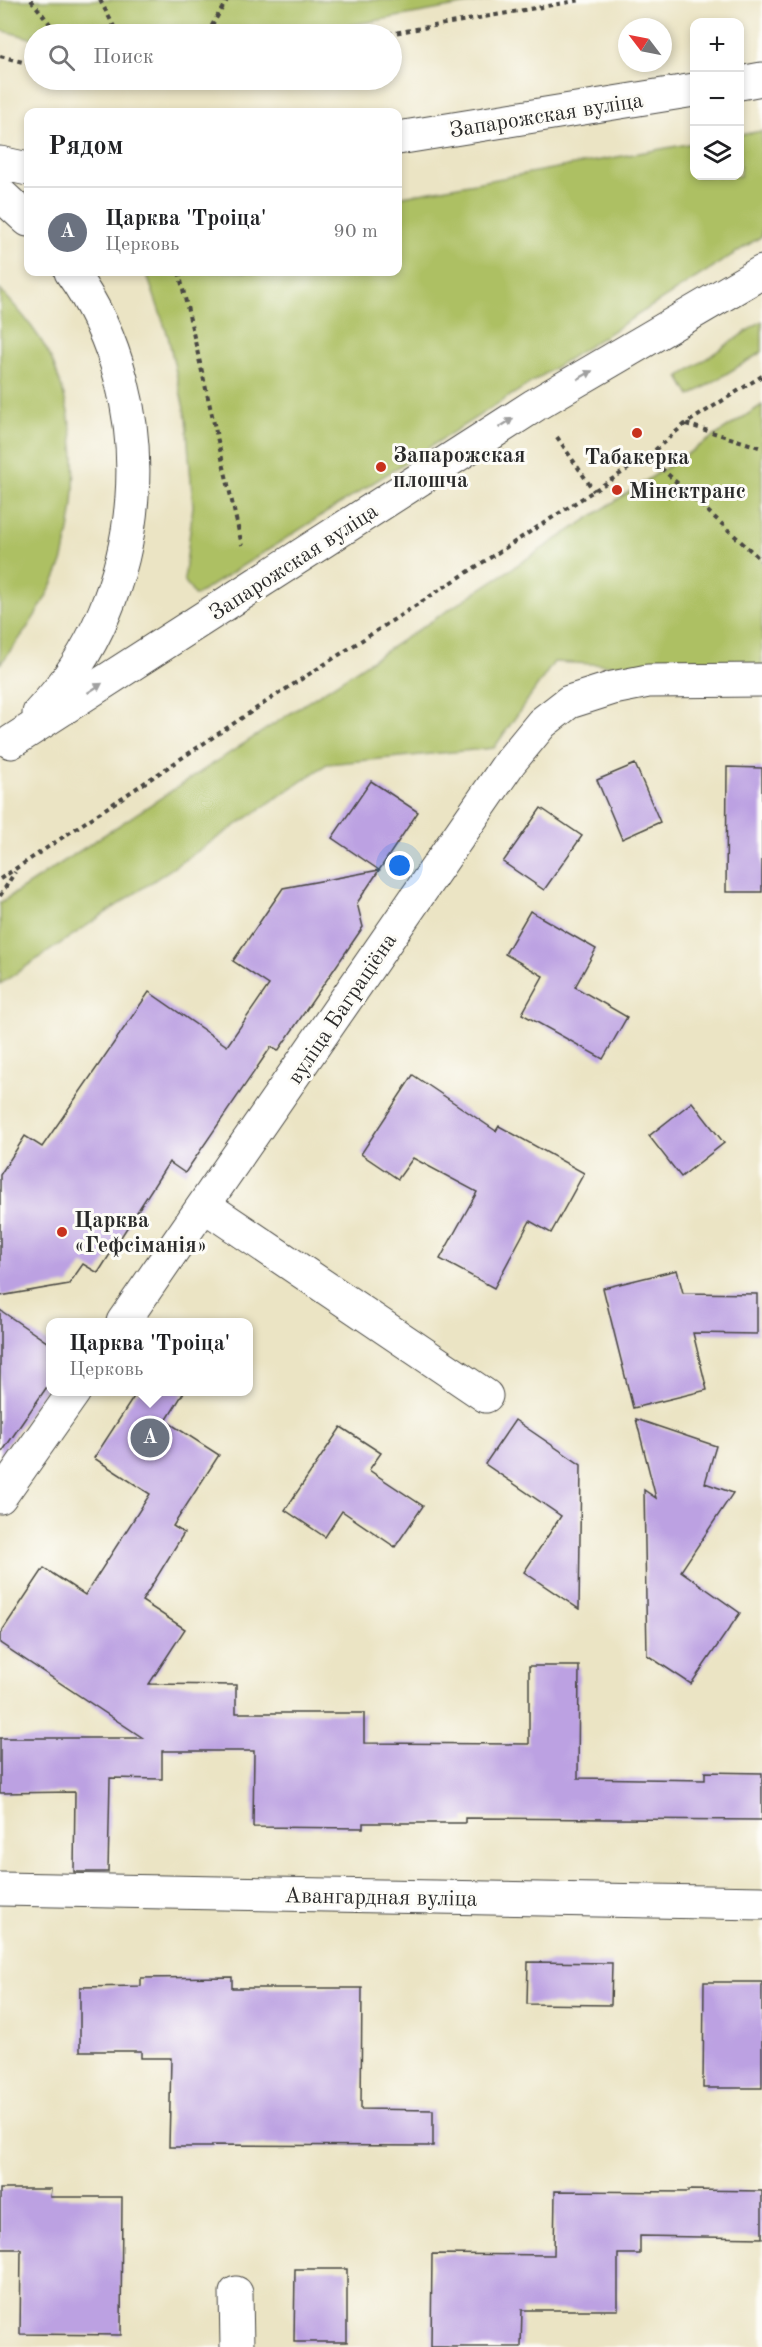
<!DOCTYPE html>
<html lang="ru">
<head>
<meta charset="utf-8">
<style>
	body { margin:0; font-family:"Old Standard TT",serif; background:#f2f2f2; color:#202124 }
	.controls { position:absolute; right:18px; top:18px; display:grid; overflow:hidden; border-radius:12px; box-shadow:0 3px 9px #0003 }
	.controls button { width:54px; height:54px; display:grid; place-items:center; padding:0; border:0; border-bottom:2px solid #e0e0e0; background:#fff; color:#202124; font:30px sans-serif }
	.compass { position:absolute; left:618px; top:18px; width:54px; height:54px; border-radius:50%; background:#fff; box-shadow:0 3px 9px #0003; rotate:302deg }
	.you { position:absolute; left:400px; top:866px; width:21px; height:21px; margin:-15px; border:4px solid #fff; border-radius:50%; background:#1a73e8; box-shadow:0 0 0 9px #1a73e833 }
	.badge { display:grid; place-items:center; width:39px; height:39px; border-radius:50%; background:#d93025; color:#fff; font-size:20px; font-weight:700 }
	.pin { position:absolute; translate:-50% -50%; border:3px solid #fff; box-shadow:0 2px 6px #0006 }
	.popup { position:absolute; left:46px; top:1318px; width:207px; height:78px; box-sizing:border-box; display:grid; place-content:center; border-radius:12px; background:#fff; filter:drop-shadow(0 2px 4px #0005); font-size:20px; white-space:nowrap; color:#757577 }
	.popup b { font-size:22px; color:#202124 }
	.popup::after { content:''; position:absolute; left:50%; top:100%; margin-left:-12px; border:12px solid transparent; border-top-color:#fff }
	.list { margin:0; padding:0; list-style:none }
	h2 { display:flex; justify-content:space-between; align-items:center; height:78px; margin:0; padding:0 24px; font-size:26px }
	h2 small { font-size:20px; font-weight:400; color:#757577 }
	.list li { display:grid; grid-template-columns:39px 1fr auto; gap:18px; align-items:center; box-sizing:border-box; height:90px; padding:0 24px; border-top:2px solid #e0e0e0 }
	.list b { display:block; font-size:22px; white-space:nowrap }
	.list p { margin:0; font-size:20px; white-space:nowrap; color:#757577 }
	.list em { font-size:20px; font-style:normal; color:#757577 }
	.icon { flex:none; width:33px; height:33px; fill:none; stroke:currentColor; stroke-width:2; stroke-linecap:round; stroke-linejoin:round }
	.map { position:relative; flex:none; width:762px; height:2347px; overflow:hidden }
	.search { position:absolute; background:#fff; box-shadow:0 3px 9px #0003; left:24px; top:24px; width:378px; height:66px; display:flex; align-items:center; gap:15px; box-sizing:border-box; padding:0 21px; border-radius:33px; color:#757577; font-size:22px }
	.panel { position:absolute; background:#fff; box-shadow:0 3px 9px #0003; left:24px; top:108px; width:378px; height:168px; border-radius:12px }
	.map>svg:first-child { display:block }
</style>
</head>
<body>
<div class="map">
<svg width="762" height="2347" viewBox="0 0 762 2347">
	<rect width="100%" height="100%" fill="#fdfcf7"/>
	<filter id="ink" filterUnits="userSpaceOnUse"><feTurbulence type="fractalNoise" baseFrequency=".0167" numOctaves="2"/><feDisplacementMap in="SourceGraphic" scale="12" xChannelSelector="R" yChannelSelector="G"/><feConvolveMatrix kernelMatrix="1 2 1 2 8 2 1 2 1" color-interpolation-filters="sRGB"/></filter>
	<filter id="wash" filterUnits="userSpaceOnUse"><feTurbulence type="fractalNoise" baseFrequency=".008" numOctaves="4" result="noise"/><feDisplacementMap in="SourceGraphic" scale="24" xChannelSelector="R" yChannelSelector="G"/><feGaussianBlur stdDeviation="1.35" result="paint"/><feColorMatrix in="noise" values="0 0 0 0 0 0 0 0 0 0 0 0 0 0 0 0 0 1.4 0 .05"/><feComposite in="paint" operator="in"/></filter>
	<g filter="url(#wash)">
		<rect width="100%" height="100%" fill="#ebe4c4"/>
		<g fill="#adc064" stroke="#6c7648" stroke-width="1.5">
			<path d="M0,0H490L302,34H34V39L0,30Z"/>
			<path d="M762,131V236L195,596L184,580L193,506L186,418L168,336L146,272H398V197L694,143V176H740V135Z"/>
			<path d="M0,290C20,310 46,342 55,368C76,423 80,483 67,540C65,549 64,559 60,567C46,602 24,635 0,664Z"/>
			<path d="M762,321V352L690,396L679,377Z"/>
			<path d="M762,405V673L554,662L494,748L327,764L0,984V903Z"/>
		</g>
		<g id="blocks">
			<g fill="#bca1e2">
				<path d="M635,764L660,822L622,839L597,780Z"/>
				<path d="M727,767L762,768V892H726Z"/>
				<path d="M371,781L418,812L357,903L363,927L278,1051L271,1047L185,1173L169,1162L98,1273L83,1264L69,1284L0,1296V1175L25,1136L42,1147L149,992L227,1046L269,985L233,961L283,888L379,870L332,838Z"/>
				<path d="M541,808L582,836L544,890L503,862Z"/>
				<path d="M530,911L596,949L575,987L627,1017L603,1059L522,1014L543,976L505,954Z"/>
				<path d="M413,1075L496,1131L499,1126L584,1173L551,1233L530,1221L494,1288L440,1259L477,1192L413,1158L398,1179L361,1154Z"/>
				<path d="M692,1102L724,1143L681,1177L649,1136Z"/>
				<path d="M677,1270L683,1293L757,1294V1334L693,1333L707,1390L633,1408L603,1288Z"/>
				<path d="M0,1310L51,1345V1381L0,1455Z"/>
				<path d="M137,1392H184L166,1421L219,1455L173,1526L184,1533L142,1601L185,1629L149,1684L236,1685V1713H364V1743L529,1744V1666H579L578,1778L705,1780V1772L762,1773V1820L465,1818V1823H363V1828L253,1827L254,1751H162V1779L110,1778L108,1872H74L75,1792L0,1793V1738H143L0,1643V1634L44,1568L85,1595L150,1494L94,1458Z"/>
				<path d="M636,1419L716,1446L705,1483L733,1493L681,1571L740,1613L691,1684L647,1655L644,1490L656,1498Z"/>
				<path d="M515,1420L581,1465L579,1609L524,1572L561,1516L485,1464Z"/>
				<path d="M341,1427L381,1453L369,1470L423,1506L395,1547L342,1511L325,1537L285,1510Z"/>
				<path d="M528,1962L612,1963L611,2005L527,2004Z"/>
				<path d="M232,1977V1988H362L361,2109L433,2110V2146L212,2145V2147H169L171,2058H141V2051H80V1987L141,1986V1978Z"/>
				<path d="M704,1982H762V2088H703Z"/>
				<path d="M0,2189H51L50,2197H122L121,2335L20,2334L21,2249H0Z"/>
				<path d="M688,2190L762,2191V2238L640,2236V2254H618V2310H522L521,2347H431L432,2254L554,2255L555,2191L688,2192Z"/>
				<path d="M295,2269H347V2342H294Z"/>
			</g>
		</g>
	</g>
	<g filter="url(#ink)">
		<use href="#blocks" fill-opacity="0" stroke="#484742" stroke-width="1.5"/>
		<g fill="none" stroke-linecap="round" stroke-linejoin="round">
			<defs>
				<g id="minor">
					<path d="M205,1206L486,1396"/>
					<path d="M123,1322L510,762L542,723L569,702L613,688L648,681L762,680"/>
					<path d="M0,1497L74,1392"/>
					<path d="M0,1889L762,1903"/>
					<path d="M236,2293L237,2347"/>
				</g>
				<g id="major">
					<path d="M740,83L762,79"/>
					<path d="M398,138L694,90"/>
					<path d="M0,163L28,169"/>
					<path d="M0,194L28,220"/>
					<path d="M39,713C150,597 165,403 71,272"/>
					<path d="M11,742L535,405L762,272"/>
				</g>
			</defs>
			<use href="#minor" stroke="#484742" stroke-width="35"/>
			<use href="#major" stroke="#484742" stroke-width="35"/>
			<g stroke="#484742" stroke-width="4" stroke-dasharray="4.5 4.5" stroke-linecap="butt">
				<path d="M31,0L58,34"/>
				<path d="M100,0L118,34"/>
				<path d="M207,34L227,0"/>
				<path d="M388,34L581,0"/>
				<path d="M0,56L34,65"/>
				<path d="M129,80L144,81L151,80"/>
				<path d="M179,272L242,545"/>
				<path d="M686,424L762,448"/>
				<path d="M557,437L594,491"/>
				<path d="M648,456L762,561"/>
				<path d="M0,879L272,698L648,456L685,424L762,376"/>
				<path d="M0,896L15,872"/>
			</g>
			<use href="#minor" stroke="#fff" stroke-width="33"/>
			<use href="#major" stroke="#fff" stroke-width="33"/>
		</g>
		<defs><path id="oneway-solid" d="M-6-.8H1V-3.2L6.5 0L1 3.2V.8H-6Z" transform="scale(1.5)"/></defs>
		<g fill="#a0a0a0">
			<use href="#oneway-solid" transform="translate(585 375) rotate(-30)"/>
			<use href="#oneway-solid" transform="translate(506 423) rotate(-33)"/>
			<use href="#oneway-solid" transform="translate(95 688) rotate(-33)"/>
		</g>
	</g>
	<g fill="#c8321e" stroke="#fdfcf7" stroke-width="2">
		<circle cx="637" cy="433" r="6"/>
		<circle cx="381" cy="467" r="6"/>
		<circle cx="617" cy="490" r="6"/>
		<circle cx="62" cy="1232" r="6"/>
	</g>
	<g text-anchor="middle" stroke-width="6" stroke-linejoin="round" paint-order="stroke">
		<g font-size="22" fill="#2b2b2b" stroke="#fdfcf7">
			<text transform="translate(546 114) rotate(-9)" y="8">Запарожская вуліца</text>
			<text transform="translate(293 561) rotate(-33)" y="8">Запарожская вуліца</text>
			<text transform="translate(341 1008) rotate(-56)" y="8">вуліца Баграціёна</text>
			<text transform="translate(381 1896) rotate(1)" y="8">Авангардная вуліца</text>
		</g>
		<g font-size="22" font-weight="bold" fill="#2b2b2b" stroke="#fdfcf7" text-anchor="start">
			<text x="393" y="462">Запарожская<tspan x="393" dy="25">плошча</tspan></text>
			<text x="637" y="464" text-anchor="middle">Табакерка</text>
			<text x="629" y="498">Мінсктранс</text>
			<text x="74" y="1227">Царква<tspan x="74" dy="25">«Гефсіманія»</tspan></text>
		</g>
	</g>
</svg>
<div class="controls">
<button>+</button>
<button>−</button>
<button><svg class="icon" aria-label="layers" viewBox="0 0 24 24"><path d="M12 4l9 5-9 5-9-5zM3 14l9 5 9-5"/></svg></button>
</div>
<svg class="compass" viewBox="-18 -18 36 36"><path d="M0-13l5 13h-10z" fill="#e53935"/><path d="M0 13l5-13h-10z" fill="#757577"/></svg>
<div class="you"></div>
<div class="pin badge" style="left:150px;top:1438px;background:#6b7280">A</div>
<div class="popup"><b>Царква 'Троіца'</b>Церковь</div>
<div class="search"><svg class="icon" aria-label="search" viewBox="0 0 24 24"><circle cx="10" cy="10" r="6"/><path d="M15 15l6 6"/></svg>Поиск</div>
<section class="panel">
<h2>Рядом<small></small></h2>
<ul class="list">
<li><span class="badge" style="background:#6b7280">A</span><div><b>Царква 'Троіца'</b><p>Церковь</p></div><em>90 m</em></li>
</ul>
</section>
</div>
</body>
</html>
